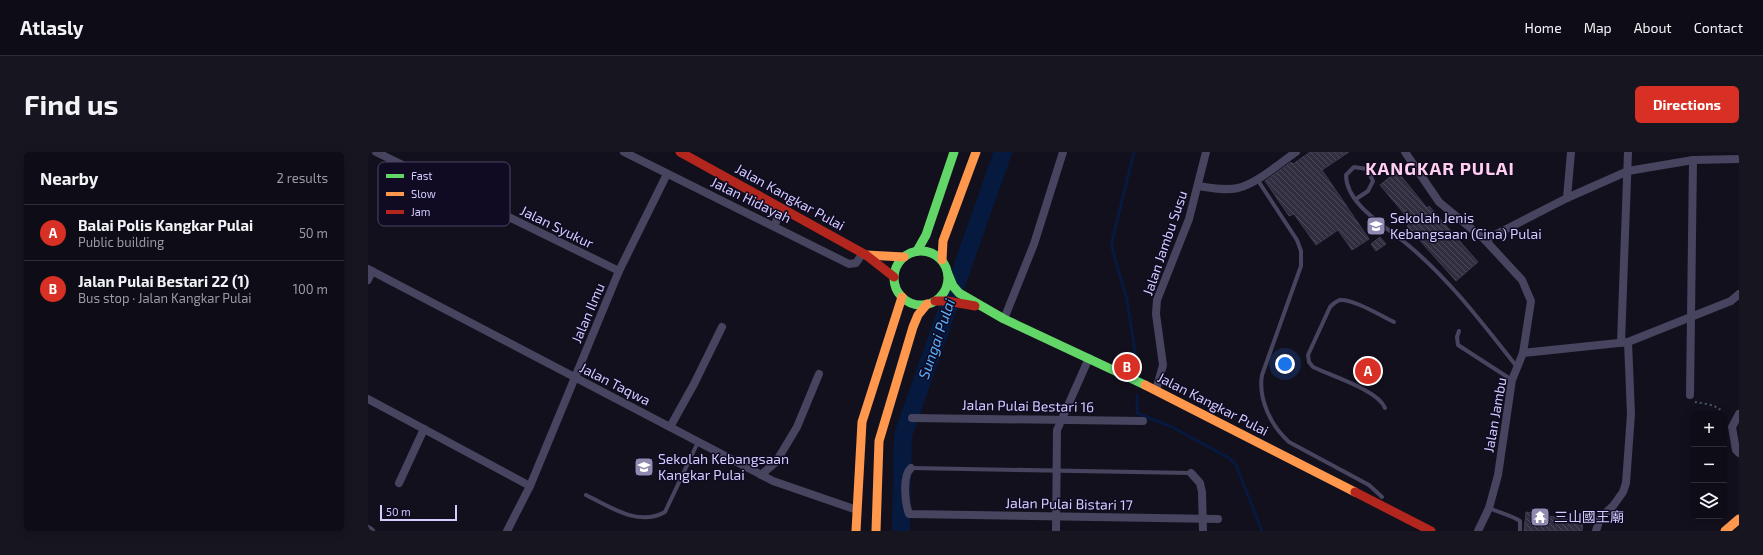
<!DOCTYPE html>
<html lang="en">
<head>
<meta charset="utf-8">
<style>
	body { margin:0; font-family:"Exo 2","Noto Sans SC",sans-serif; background:#17151f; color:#f1f3f6 }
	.controls { position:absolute; right:12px; bottom:12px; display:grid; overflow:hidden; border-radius:6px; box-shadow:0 2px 10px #0003 }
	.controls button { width:36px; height:36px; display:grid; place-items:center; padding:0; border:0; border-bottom:1px solid #2e2c35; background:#0e0c16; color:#f1f3f6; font:20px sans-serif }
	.scale { position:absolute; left:12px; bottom:10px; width:77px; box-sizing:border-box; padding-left:4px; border:2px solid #d3ccff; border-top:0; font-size:11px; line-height:14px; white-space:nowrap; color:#d3ccff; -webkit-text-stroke:3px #100b22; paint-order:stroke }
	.you { position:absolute; left:917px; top:212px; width:14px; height:14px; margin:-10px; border:3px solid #fff; border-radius:50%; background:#1a73e8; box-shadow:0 0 0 6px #1a73e833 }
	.badge { display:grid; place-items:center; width:26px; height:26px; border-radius:50%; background:#d93025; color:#fff; font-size:13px; font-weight:700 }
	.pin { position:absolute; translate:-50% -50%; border:2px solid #fff; box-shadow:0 1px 4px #0006 }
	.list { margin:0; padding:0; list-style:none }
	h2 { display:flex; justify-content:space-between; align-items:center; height:52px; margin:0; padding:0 16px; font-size:17px }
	h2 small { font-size:13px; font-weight:400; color:#9b9ba1 }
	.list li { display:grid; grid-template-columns:26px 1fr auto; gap:12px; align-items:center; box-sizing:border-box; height:56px; padding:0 16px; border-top:1px solid #2e2c35 }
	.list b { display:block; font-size:15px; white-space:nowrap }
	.list p { margin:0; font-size:13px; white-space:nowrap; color:#9b9ba1 }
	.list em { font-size:13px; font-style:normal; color:#9b9ba1 }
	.icon { flex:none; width:22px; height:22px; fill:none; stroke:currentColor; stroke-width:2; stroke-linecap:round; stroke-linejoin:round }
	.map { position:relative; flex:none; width:1371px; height:379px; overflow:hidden; border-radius:6px }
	header { display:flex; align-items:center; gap:24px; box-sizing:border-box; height:56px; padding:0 20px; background:#0e0c16; border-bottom:1px solid #2e2c35 }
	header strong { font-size:19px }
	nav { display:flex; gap:22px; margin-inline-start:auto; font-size:14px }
	.intro { display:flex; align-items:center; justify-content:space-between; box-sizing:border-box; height:96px; padding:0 24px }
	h1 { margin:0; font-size:28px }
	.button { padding:10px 18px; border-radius:6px; background:#d93025; color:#fff; font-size:14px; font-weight:700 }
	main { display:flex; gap:24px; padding:0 24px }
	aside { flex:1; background:#0e0c16; border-radius:6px; box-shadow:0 2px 10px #0003 }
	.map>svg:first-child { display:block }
</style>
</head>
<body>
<header>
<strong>Atlasly</strong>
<nav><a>Home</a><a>Map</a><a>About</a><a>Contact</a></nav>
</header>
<div class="intro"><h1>Find us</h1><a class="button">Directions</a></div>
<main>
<aside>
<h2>Nearby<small>2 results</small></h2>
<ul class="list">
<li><span class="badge">A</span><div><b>Balai Polis Kangkar Pulai</b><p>Public building</p></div><em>50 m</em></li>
<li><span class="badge">B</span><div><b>Jalan Pulai Bestari 22 (1)</b><p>Bus stop · Jalan Kangkar Pulai</p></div><em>100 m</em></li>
</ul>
</aside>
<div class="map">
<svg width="1371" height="379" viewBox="0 0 1371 379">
	<defs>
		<pattern id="building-back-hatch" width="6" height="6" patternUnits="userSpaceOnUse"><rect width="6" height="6" fill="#312e3f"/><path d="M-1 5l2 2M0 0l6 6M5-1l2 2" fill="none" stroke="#4e4b5c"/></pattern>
	</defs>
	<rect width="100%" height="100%" fill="#13101d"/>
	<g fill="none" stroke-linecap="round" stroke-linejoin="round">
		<g stroke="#06193e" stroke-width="3">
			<path d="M766,0L744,89V96L759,148L771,226"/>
			<path d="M769,243V261L804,275L861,306L868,313L894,379"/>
		</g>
		<path stroke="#06193e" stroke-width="18" d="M533,379L535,283L635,0"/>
	</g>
	<g fill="url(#building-back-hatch)" stroke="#3e3a51">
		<path d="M942,0H981L954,18L1001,87L984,98L970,78L948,93L926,62L921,64L897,29L923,10L925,12Z"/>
		<path d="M1029,19L1059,56L1061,54L1110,110L1088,129L1039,74L1043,70L1012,33Z"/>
		<path d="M1012,85L1018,92L1008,99L1003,92Z"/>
		<path d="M1158,360L1215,370L1214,379H1156Z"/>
	</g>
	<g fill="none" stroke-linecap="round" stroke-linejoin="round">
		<path stroke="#485868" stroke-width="2" stroke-dasharray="2 3" stroke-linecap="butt" d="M1327,250C1337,252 1350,252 1356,262"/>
		<g stroke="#46445e" stroke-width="4">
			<path d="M889,27L929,88L933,99V114L894,223C890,247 903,274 921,290L1001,333L1014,345"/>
			<path d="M988,47L1000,39L1005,29L999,17L986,15L978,23C978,53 1019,75 1040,93C1082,128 1115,172 1149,215"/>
			<path d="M1091,179L1089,185L1090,193L1144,228"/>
			<path d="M1017,256C1010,238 963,224 945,215L941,210L940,203L962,155C965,152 968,149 972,148C986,147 1013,164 1026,170"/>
			<path d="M543,316L823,321"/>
			<path d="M218,343C242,355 271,375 297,360L330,290"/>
			<path d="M1121,356C1132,361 1142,363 1152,369V379"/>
		</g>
		<g stroke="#46445e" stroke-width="8">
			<path d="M8,0L251,119"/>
			<path d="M256,0L481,112L488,111L495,101"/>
			<path d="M1037,0L1071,50L1117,88L1154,128L1163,149L1155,201L1144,228L1130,323L1121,356L1110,379"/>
			<path d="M830,34C843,36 857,39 870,36C888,32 912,11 928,0"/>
			<path d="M1199,46L1203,0"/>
			<path d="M406,74L414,57"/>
			<path d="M1117,88L1199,46L1260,19L1325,8L1371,7"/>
			<path d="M0,117L405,329L489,358"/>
			<path d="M0,128L4,119"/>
			<path d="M636,167L666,92L695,0"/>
			<path d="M1253,191L1260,0"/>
			<path d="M1155,201L1260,190L1363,149L1371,142"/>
			<path d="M788,238L795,213L788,162L789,148L821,67L838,0"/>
			<path d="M1322,243L1325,8"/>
			<path d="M0,247L162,334"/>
			<path d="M1371,262L1364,275L1368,298L1371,301"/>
			<path d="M544,266L775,269"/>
			<path d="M302,275L326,232L354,175"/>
			<path d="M543,316C534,324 537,351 541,362L850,367"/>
			<path d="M823,321L832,331L834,340L835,379"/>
			<path d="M393,323L408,310L429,275L451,222"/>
			<path d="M31,331L56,277"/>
			<path d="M0,377L3,379"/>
			<path d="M139,379L162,334L251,119L299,22"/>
			<path d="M688,379L689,278L721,206"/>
			<path d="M1228,379L1232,366L1245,354L1255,340L1258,331L1263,262L1260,190"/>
		</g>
		<g stroke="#63d668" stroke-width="9">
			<path d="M549,99L558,83L586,0"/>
			<circle cx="553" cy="126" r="27"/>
			<path d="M580,122L585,134L591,141L636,167L777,233"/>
		</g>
		<g stroke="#ff974d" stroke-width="9">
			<path d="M498,103L536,105"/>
			<path d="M574,108L575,89L608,0"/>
			<path d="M777,233L987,340"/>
			<path d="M488,379L494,270L534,145"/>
			<path d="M508,379L511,289L545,175L550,163L559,152"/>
			<path d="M1357,379L1371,367"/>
		</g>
		<g stroke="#b3261e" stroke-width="9">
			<path d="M312,0L498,103L526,125"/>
			<path d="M567,149H579L607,154"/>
			<path d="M987,340L1063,379"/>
		</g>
	</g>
	<defs>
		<symbol id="school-square" viewBox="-11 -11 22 22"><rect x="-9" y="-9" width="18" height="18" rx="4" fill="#908ab0" stroke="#100b22"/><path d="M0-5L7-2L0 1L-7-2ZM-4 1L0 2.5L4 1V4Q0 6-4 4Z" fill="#fff"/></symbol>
		<symbol id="temple-square" viewBox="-11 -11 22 22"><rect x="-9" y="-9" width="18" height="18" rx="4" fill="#908ab0" stroke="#100b22"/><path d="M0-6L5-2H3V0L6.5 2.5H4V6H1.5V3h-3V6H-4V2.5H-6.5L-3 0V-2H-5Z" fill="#fff"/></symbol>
	</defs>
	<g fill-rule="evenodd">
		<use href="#school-square" x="997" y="63" width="22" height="22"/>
		<use href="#school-square" x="265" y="304" width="22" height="22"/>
		<use href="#temple-square" x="1161" y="354" width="22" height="22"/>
	</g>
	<g text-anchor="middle" stroke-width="3" stroke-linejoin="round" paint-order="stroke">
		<g font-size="14" fill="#d3ccff" stroke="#100b22">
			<text transform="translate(422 45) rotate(29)" y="5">Jalan Kangkar Pulai</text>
			<text transform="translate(383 48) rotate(26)" y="5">Jalan Hidayah</text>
			<text transform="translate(189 75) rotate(26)" y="5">Jalan Syukur</text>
			<text transform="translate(797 91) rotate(-71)" y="5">Jalan Jambu Susu</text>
			<text transform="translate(220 161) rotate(-67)" y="5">Jalan Ilmu</text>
			<text transform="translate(247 232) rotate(27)" y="5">Jalan Taqwa</text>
			<text transform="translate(845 252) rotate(27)" y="5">Jalan Kangkar Pulai</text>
			<text transform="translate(660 254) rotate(1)" y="5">Jalan Pulai Bestari 16</text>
			<text transform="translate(1127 263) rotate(-80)" y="5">Jalan Jambu</text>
			<text transform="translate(701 352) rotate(1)" y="5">Jalan Pulai Bistari 17</text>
		</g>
		<g font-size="14" fill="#d3ccff" stroke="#100b22" text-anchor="start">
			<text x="1022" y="71">Sekolah Jenis<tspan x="1022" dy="16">Kebangsaan (Cina) Pulai</tspan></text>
			<text x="290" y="312">Sekolah Kebangsaan<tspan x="290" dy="16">Kangkar Pulai</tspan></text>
			<text x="1186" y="370">三山國王廟</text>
		</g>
		<g font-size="15" font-style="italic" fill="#5ab0ff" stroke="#100b22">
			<text transform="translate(569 187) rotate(-71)" y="5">Sungai Pulai</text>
		</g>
		<g font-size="18" font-weight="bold" letter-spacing="1" fill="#ffceec" stroke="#100b22">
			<text x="1072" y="23">KANGKAR PULAI</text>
		</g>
	</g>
	<rect x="10" y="10" width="132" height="64" rx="6" fill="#100b22" stroke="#4a4564" stroke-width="1"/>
	<rect x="18" y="22" width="18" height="4" fill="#63d668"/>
	<rect x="18" y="40" width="18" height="4" fill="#ff974d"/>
	<rect x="18" y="58" width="18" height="4" fill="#b3261e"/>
	<g font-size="11" fill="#d3ccff">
		<text x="43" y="28">Fast</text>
		<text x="43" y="46">Slow</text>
		<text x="43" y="64">Jam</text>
	</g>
</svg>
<div class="controls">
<button>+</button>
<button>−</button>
<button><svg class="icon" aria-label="layers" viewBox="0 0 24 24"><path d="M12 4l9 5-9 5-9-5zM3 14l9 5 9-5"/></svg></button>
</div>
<div class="scale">50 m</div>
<div class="you"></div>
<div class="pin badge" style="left:1000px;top:219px">A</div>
<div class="pin badge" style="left:759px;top:215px">B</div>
</div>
</main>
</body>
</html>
